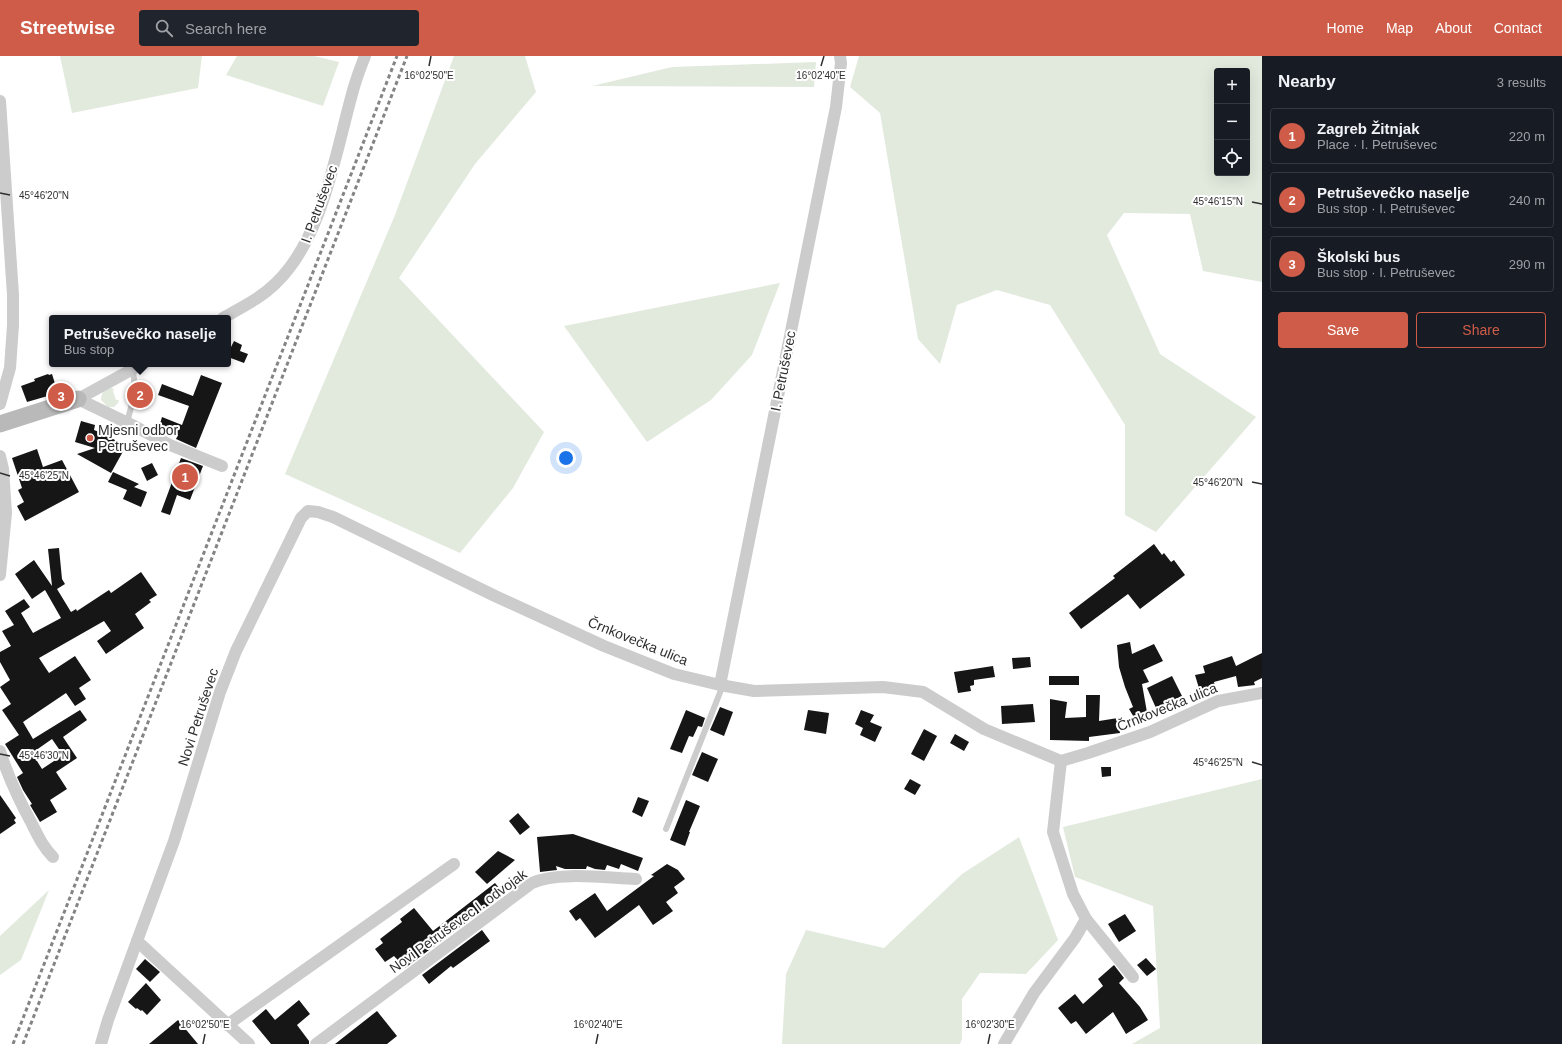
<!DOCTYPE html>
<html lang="en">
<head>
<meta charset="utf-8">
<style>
	body { margin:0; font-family:Helvetica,sans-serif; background:#20242c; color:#f1f3f6 }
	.controls { position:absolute; right:12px; top:12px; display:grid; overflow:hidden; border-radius:4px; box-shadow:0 4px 16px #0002 }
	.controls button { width:36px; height:36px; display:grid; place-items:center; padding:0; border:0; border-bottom:1px solid #363941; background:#171b24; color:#f1f3f6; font:20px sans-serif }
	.you { position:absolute; left:566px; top:402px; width:14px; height:14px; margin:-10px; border:3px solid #fff; border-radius:50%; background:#1a73e8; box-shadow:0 0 0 6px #1a73e833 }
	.badge { display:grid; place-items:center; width:26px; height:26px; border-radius:50%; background:#cf5c48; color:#fff; font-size:13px; font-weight:700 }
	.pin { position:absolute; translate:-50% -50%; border:2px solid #fff; box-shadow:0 1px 4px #0006 }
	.popup { position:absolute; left:49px; top:259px; width:182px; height:52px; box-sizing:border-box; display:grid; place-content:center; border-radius:4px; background:#171b24; filter:drop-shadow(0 1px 3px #0005); font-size:13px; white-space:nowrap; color:#9ea1a6 }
	.popup b { font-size:15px; color:#f1f3f6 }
	.popup::after { content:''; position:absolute; left:50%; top:100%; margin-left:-8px; border:8px solid transparent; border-top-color:#171b24 }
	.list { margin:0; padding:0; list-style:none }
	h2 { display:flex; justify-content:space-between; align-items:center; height:52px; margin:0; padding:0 16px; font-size:17px }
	h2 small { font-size:13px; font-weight:400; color:#9ea1a6 }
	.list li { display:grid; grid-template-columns:26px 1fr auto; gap:12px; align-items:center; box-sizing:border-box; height:56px; margin:0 8px 8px; padding:0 8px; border:1px solid #363941; border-radius:4px }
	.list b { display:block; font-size:15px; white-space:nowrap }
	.list p { margin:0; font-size:13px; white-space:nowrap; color:#9ea1a6 }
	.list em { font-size:13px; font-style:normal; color:#9ea1a6 }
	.actions { display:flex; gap:8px; padding:12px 16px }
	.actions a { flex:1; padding:9px 0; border:1px solid #cf5c48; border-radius:4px; text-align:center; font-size:14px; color:#cf5c48 }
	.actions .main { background:#cf5c48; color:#fff }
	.icon { flex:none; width:22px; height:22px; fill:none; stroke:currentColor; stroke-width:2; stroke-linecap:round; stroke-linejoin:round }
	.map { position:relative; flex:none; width:1262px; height:988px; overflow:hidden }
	header { display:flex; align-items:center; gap:24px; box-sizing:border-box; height:56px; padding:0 20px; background:#cf5c48; color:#fff }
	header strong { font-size:19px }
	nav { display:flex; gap:22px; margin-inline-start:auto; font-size:14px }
	.search { width:280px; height:36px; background:#20242c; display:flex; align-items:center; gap:10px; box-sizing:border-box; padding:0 14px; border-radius:4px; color:#9ea1a6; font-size:15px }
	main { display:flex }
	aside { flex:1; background:#171b24 }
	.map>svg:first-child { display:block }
</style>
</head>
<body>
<header>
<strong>Streetwise</strong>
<div class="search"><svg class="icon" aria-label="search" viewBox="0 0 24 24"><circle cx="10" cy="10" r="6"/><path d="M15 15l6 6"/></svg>Search here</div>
<nav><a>Home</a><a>Map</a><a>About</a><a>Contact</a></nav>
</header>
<main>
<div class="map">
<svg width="1262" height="988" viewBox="0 0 1262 988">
	<rect width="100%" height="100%" fill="#fff"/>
	<g fill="#e2eade" fill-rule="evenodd">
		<path d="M60,0H202L198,32L72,57Z"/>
		<path d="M237,0H314L339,6L323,50L226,19Z"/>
		<path d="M454,0H525L536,36L475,108L399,222L544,376L513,432L460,497L285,418L395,159Z"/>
		<path d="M859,0H1262V226L1203,215L1190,158L1124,157L1107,179L1160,298L1256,361L1156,476L1125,459V369L1050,249L997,234L957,249L940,308L918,283L880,57L850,31ZM1217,15H1247V117H1217Z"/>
		<path d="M816,6L814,31L592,30L672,11Z"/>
		<path d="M780,227L752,299L711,344L647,386L564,270Z"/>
		<path d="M111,332L114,333L113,335L116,344H119L118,347L114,351H108L101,344C101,338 104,333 111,332Z"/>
		<path d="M1262,723V988H1132L1160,972L1153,850L1075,821L1063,771Z"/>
		<path d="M1019,781L1058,884L1026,918L980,917L962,943V983L960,988H782L786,918L806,874L884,892L962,818Z"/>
		<path d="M49,834L21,904L0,919V880Z"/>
	</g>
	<g fill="#161616" fill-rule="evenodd">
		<path d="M234,285L242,289L240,295L248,298L244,307L228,301V290L231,291Z"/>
		<path d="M48,318L49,319L52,318L58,337L27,346L21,330L35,325L34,323Z"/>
		<path d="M201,319L222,327L196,392L176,383L178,379L159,371L162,361L182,369L189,350L158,339L162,328L193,340Z"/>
		<path d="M81,365L95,369L94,374L102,377L126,390L111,417L77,398L95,392L75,386Z"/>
		<path d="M37,393L43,411L62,404L79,436L25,465L17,450L24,446L18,434L22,432L12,402Z"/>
		<path d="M181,402L203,410L190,444L177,439L170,459L161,456Z"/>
		<path d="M152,407L158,419L147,425L141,412Z"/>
		<path d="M113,416L139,428L134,431L147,436L141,451L123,443L127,434L108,426Z"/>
		<path d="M1154,488L1162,499L1164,497L1171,506L1174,504L1185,519L1140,553L1128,538L1081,573L1069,557L1115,522L1113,520Z"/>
		<path d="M59,492L62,523L65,528L57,533L71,556L76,553L77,555L109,534L111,537L141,516L157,539L149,544L151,546L135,558L144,572L106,598L97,585L111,575L104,565L39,602L49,617L75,600L91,624L79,632L86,643L75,650L66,637L23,666L33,683L80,654L87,664L63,681L77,702L56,716L67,733L50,744L57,756L40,766L30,749L32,748L23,734L17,721L23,717L5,688L19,679L2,654L11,648L0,631L10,624L0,606V596L11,590L2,575L14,569L5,555L24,543L30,551L21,557L33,577L61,562L45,534L32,543L15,518L34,504L52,530L48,493ZM52,683L63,699L42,713L32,697Z"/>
		<path d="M1130,586L1132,598L1154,588L1163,605L1143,614L1149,626L1142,628L1148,662L1138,668L1129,653L1133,651L1125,631L1119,611L1117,589Z"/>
		<path d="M1262,597V622L1254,626L1255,629L1238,631L1236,620L1214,626L1216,635L1201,639L1195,619L1205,617L1203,610L1232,600L1236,610Z"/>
		<path d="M1030,601L1031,611L1013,613L1012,602Z"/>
		<path d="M993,610L995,621L974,624V629L970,630L971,635L958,637L954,616Z"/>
		<rect x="1049" y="620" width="30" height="9"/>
		<path d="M1172,620L1182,640L1156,652L1147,632Z"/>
		<path d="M1086,639H1100L1099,665L1118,662L1120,677L1089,681V685L1050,684V643L1067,646L1065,662L1086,661Z"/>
		<path d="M1033,648L1035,666L1002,668L1001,650Z"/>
		<path d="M720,651L733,656L724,680L710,674Z"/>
		<path d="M686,654L705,662L702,671L698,670L693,681L689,680L682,697L670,693Z"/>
		<path d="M808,654L829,657L826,678L804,674Z"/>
		<path d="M861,654L874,659L870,666L882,671L875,686L860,679L863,672L855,668Z"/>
		<path d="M924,673L937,680L924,705L911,698Z"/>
		<path d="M955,678L969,686L964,695L950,687Z"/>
		<path d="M702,696L718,703L708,726L692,719Z"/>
		<path d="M1101,711H1111V720L1102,721Z"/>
		<path d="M910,723L921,729L915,739L904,733Z"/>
		<path d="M0,739L16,762L14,764L16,767L0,778Z"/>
		<path d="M638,741L649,745L642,761L632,756Z"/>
		<path d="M686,744L700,750L689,776H690L685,790L670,784Z"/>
		<path d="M518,757L530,771L520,779L509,765Z"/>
		<path d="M573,778L643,802L638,815L621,808L619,813L607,809L605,814L595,813L587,810L586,813H565L556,810L557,814L540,816L537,781Z"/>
		<path d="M498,795L515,804L487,828L475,816Z"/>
		<path d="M667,808L678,814L685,823L674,831L678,837L666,846L673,855L653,869L639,849L595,882L580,862L576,865L569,855L595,837L607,855L654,820L651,819Z"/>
		<path d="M495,827L504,838L405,912L394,900L385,906L375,893L383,887L380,883L402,866L400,863L414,852L433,875Z"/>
		<path d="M1125,858L1136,875L1119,886L1108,868Z"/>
		<path d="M482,874L490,885L453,912L451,910L429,928L422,919Z"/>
		<path d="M1146,902L1156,913L1147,920L1137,909Z"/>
		<path d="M145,903L160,916L150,926L136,913Z"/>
		<path d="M1114,909L1124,922L1119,927L1140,951L1148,964L1126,978L1113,956L1086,978L1076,965L1071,968L1058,952L1075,938L1083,948L1103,930L1098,923Z"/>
		<path d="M146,927L161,944L147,959L142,954L141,955L137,952L136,953L128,946Z"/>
		<path d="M299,944L310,958L297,969L309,985V988H271L252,965L266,953L275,964Z"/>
		<path d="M377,955L397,980L387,988H335Z"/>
		<path d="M178,964L198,988H149Z"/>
	</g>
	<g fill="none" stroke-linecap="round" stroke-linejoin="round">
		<g stroke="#ccc" stroke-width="6">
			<path d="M127,366C132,348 138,332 132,314"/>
			<path d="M666,773L723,629"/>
		</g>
		<g stroke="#ccc" stroke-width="12">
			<path d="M0,45L13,239V269L10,312L0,348"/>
			<path d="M223,262C242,251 261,242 276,227C324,181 336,93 354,31C357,21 361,10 365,0"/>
			<path d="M78,343L134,370L170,389L222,410"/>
			<path d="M78,343L142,308"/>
			<path d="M0,400L3,413L6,457L0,519"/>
			<path d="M720,629L836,51L841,7L840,0"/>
			<path d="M0,695C8,721 19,744 32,768C38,780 43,791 53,801"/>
			<path d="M1086,863L1133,921"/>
			<path d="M137,885L249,988"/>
			<path d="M227,969L454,808"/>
			<path d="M101,988L108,964L137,885L174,785L220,636L236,595L301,462L308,455L318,456L333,461L495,540L604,590L674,618L720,629L754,635L883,631L923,636L984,673L1061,705L1088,697L1150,676L1218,645L1262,637"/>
			<path d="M316,988L532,827C558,815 607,822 636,823"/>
			<path d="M1004,988L1034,937L1075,882L1086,863L1073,838L1053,776L1061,705"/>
		</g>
		<path stroke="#b9b9b9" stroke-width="17" d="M0,368L78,343"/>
		<g stroke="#848484" stroke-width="3" stroke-dasharray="4 3" stroke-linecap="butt">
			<path d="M13,988L397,0"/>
			<path d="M23,988L407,0"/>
		</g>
	</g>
	<path fill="none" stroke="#2f2f2f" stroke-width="1.5" d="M429,10L431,0M821,10L824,0M0,137L10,139M1252,146L1262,148M0,417L10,420M1252,426L1262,428M0,698L10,700M1252,706L1262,709M203,988L205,978M596,988L598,978M988,988L990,978"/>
	<circle fill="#cf5c48" stroke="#fff" stroke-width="1.5" cx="90" cy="382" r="4"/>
	<g text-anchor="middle" stroke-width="4" stroke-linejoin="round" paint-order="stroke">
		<g font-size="14" fill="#2f2f2f" stroke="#fff">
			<text transform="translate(319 148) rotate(-70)" y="5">I. Petruševec</text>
			<text transform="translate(783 315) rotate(-79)" y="5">I. Petruševec</text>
			<text transform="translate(638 585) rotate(22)" y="5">Črnkovečka ulica</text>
			<text transform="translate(1167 651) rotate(-22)" y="5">Črnkovečka ulica</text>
			<text transform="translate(198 661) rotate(-72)" y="5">Novi Petruševec</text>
			<text transform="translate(458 865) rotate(-36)" y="5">Novi Petruševec I. odvojak</text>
		</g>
		<g font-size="14" fill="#2f2f2f" stroke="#fff" text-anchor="start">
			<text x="98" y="379">Mjesni odbor<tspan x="98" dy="16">Petruševec</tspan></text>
		</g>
	</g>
	<g font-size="10" text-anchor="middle" fill="#2f2f2f" stroke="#fff" stroke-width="4" stroke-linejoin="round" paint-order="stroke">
		<text x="429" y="23">16°02'50"E</text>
		<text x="821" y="23">16°02'40"E</text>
		<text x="44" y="143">45°46'20"N</text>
		<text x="1218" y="149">45°46'15"N</text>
		<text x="44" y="423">45°46'25"N</text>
		<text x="1218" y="430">45°46'20"N</text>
		<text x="44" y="703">45°46'30"N</text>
		<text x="1218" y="710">45°46'25"N</text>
		<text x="205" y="972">16°02'50"E</text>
		<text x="598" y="972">16°02'40"E</text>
		<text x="990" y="972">16°02'30"E</text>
	</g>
</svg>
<div class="controls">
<button>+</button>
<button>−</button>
<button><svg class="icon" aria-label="locate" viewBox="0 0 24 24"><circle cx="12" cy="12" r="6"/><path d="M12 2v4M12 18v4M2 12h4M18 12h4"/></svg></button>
</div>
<div class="you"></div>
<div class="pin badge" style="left:185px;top:421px">1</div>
<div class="pin badge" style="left:140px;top:339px">2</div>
<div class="popup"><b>Petruševečko naselje</b>Bus stop</div>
<div class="pin badge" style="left:61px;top:340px">3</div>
</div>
<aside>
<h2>Nearby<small>3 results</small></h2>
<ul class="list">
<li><span class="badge">1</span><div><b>Zagreb Žitnjak</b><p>Place · I. Petruševec</p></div><em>220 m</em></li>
<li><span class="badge">2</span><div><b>Petruševečko naselje</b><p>Bus stop · I. Petruševec</p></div><em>240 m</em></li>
<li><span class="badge">3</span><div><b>Školski bus</b><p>Bus stop · I. Petruševec</p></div><em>290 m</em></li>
</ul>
<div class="actions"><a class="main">Save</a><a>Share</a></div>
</aside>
</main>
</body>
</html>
